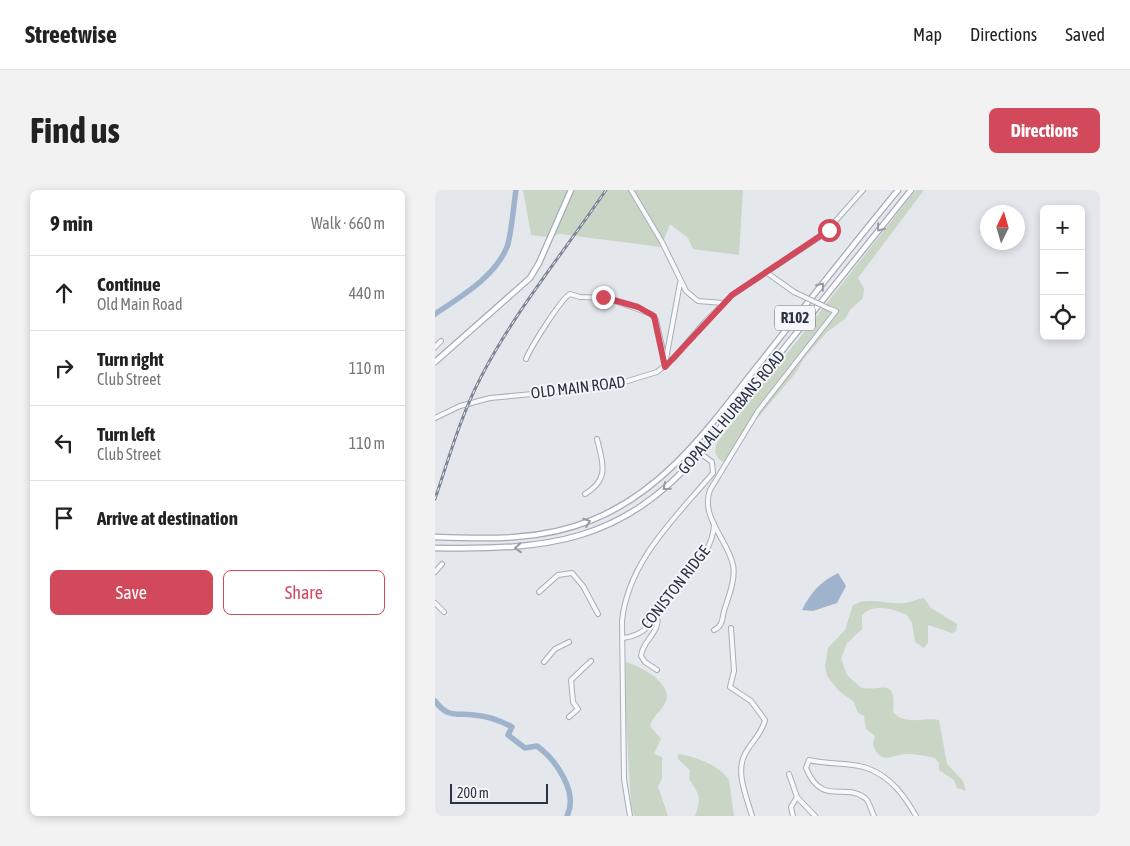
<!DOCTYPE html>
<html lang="en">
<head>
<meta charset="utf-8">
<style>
	body { margin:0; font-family:"Asap Condensed",sans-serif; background:#f2f2f2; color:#222 }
	.controls { position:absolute; right:15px; top:15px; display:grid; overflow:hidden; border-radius:8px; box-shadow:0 2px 8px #0003 }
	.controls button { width:45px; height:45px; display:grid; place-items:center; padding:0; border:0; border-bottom:1px solid #e0e0e0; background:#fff; color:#222; font:25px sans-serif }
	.compass { position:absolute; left:545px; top:15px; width:45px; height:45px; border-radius:50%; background:#fff; box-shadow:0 2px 8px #0003; rotate:5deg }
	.scale { position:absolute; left:15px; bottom:12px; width:98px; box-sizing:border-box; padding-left:5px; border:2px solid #2b3445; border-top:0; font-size:14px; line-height:18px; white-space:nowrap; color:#2b3445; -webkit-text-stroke:4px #f4f6f9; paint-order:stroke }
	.stop { position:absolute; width:15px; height:15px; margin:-11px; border:4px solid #d1495b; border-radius:50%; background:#fff }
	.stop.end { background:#d1495b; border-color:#fff; box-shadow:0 1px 5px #0008 }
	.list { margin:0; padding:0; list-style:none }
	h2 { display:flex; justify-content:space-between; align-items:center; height:65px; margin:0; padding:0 20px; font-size:21px }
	h2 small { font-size:16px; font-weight:400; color:#767676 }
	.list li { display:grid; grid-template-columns:32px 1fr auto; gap:15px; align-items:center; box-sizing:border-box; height:75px; padding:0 20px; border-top:1px solid #e0e0e0 }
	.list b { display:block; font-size:19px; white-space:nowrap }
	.list p { margin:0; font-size:16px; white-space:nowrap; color:#767676 }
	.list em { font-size:16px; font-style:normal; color:#767676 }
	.actions { display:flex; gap:10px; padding:15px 20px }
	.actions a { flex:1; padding:11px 0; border:1px solid #d1495b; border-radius:8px; text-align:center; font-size:18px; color:#d1495b }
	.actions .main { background:#d1495b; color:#fff }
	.icon { flex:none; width:28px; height:28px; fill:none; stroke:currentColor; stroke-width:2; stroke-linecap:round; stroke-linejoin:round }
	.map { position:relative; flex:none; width:665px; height:626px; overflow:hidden; border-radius:8px }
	header { display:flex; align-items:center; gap:30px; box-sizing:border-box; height:70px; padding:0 25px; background:#fff; border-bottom:1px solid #e0e0e0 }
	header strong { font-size:24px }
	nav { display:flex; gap:28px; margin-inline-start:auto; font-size:18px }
	.intro { display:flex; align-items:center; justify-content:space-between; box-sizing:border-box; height:120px; padding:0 30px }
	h1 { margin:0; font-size:35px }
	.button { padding:12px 22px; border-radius:8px; background:#d1495b; color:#fff; font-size:18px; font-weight:700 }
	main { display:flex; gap:30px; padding:0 30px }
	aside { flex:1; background:#fff; border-radius:8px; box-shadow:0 2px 8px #0003 }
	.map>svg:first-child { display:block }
</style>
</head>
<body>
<header>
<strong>Streetwise</strong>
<nav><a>Map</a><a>Directions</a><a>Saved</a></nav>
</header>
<div class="intro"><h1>Find us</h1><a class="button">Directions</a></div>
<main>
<aside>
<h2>9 min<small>Walk · 660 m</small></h2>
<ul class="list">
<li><svg class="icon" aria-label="ahead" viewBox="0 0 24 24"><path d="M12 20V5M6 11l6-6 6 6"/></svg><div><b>Continue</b><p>Old Main Road</p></div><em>440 m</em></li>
<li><svg class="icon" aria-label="right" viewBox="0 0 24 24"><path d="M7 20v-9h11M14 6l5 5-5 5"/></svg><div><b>Turn right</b><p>Club Street</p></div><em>110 m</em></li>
<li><svg class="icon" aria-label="left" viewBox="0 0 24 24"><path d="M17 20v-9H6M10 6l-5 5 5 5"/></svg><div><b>Turn left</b><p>Club Street</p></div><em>110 m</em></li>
<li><svg class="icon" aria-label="arrive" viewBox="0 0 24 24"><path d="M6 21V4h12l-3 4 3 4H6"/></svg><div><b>Arrive at destination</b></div></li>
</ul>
<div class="actions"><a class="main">Save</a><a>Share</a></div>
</aside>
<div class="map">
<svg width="665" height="626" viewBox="0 0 665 626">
	<rect width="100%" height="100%" fill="#e4e7ec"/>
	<g fill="#c9d6c5">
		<path d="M88,0H308L304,65L258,59L253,48L235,34L226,57L125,44L112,47L96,45Z"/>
		<path d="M481,0H489L423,88L429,98L428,108L415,120L410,129L392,142L370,167L359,185L320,231L291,273C280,270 278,260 283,251Z"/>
		<path d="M489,408L496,418L522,434L521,441L517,443L493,435V453L489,458L480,452L477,433L472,425C459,419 438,413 427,425V439L412,453L406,469L412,485L425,497C443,504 462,483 458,522C469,536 489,527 504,530L512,574L528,591L531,601L522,598L519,590L504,580V573L500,568C491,566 481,564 471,564C457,565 445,576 438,554L440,546L431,539L429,526L423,523L419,512L404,501L392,486L390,476L393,458L410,440L418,415C433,406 454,415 470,413C476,412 483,409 489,408Z"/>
		<path d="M191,472C205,476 240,494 230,513C226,522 218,525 215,536L226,549L219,564L227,567V588L223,597L233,626H199L196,614L191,530Z"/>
		<path d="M243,564C260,566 285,576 294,590L299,626H260C267,607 264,604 254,589L255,580L243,569Z"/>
	</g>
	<path fill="#9fb4cc" d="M403,383L411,396L402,413L378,421L367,420C376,402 385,392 403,383Z"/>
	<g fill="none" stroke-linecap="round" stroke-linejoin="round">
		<g stroke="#9fb4cc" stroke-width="5.5">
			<path d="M0,124C25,107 60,87 72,57C76,48 79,11 81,0"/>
			<path d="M0,511C13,528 20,523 39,525C51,526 66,531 77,537L73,545L90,558L102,556C120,569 144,602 132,626"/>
		</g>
		<defs>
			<g id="minor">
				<path d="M196,0L227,52L251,101L263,111L288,113"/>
				<path d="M331,82L359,102"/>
				<path d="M0,157L6,151"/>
				<path d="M91,169C96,157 125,110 135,104L145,107L172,108L216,124L221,130L230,170"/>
				<path d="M231,169L245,93"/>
				<path d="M0,228L25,216L55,208L173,197L222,182L239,168L269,133L297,105L389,44L428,0"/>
				<path d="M150,304C175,289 168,273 162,249"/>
				<path d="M0,382L7,374"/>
				<path d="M104,402L123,385L137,383L148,396L163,424"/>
				<path d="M0,413L9,422"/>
				<path d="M222,425C226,443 208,449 206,466L210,472L222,480"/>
				<path d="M296,438L299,481L295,497L316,511L330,530C327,544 316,552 310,564C300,582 312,608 317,626"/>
				<path d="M279,440C288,436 287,429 289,421C293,408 301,389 298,375C293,350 265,327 275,300L323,221L401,121L395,119"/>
				<path d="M188,448C195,447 203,445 209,440C221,430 225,416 234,405C251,381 278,366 279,334"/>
				<path d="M109,472L120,459L134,452"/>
				<path d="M134,527L143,519L138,512L136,490L156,471"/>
				<path d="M354,584L362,607L356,617L358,626"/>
				<path d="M362,607L380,626"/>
				<path d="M195,626L189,589L187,431C193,371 241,327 278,283L277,272L265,263"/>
				<path d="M439,626C436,621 435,612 430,608C409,592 387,617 371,578L374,570C393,575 415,572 432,578C456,587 469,605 481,626"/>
			</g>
			<g id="major">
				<path d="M0,172L95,88L104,73L136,0"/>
				<path d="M250,266L265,263"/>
				<path d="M0,347C54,349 106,351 157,330C234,299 278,231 328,169C373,112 417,56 463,0"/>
				<path d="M0,358C113,360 186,353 265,263L476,0"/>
			</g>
		</defs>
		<use href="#minor" stroke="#a9aeb7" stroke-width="6"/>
		<use href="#major" stroke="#a3abb8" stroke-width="7"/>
		<use href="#minor" stroke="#f7f8fa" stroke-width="4"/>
		<use href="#major" stroke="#fff" stroke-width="4.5"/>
		<defs>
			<path id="rail" d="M0,309C14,268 26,225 46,187C80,121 129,62 171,0"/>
		</defs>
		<use href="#rail" stroke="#7d8696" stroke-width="3"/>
		<use href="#rail" stroke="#f4f6f9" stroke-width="1" stroke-dasharray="4" stroke-linecap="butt"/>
		<defs>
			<path id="minor-bridge" d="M359,102L395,119"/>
		</defs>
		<use href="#minor-bridge" stroke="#a9aeb7" stroke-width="6" stroke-linecap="butt"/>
		<use href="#minor-bridge" stroke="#f7f8fa" stroke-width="4"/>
	</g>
	<defs><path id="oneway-chevron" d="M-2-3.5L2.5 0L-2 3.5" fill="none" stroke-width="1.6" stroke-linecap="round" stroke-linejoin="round" transform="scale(1.25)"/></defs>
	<g stroke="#959aa2">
		<use href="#oneway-chevron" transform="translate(445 38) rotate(128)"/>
		<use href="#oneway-chevron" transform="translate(386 96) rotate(-51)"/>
		<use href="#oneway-chevron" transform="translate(231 297) rotate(140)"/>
		<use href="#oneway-chevron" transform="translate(152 332) rotate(-20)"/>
		<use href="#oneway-chevron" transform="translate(83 358) rotate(175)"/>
	</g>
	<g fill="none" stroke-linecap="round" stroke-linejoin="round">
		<path stroke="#d1495b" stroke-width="6" d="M168,107L203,117L219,126L230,177L297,105L394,40"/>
	</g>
	<g text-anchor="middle" stroke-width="4" stroke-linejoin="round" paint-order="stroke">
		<rect fill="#f4f6f9" stroke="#676e7b" stroke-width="1" x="340" y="115.5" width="40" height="25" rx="4"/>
		<g font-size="15" font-weight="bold" fill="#2b3445">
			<text x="360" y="133">R102</text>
		</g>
		<g font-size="16" fill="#2b3445" stroke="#f4f6f9">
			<text transform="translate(143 197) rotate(-7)" y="6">OLD MAIN ROAD</text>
			<text transform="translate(296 222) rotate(-50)" y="6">GOPALALL HURBANS ROAD</text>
			<text transform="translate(240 397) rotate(-52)" y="6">CONISTON RIDGE</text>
		</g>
	</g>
</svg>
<div class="controls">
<button>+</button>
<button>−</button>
<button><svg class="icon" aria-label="locate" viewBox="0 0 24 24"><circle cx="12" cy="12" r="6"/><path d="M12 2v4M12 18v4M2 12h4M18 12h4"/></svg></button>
</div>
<svg class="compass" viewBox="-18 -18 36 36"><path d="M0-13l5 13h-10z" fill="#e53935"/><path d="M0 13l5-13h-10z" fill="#767676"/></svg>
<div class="scale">200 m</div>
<div class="stop" style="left:394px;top:40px"></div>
<div class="stop end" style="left:168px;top:107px"></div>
</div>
</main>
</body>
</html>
